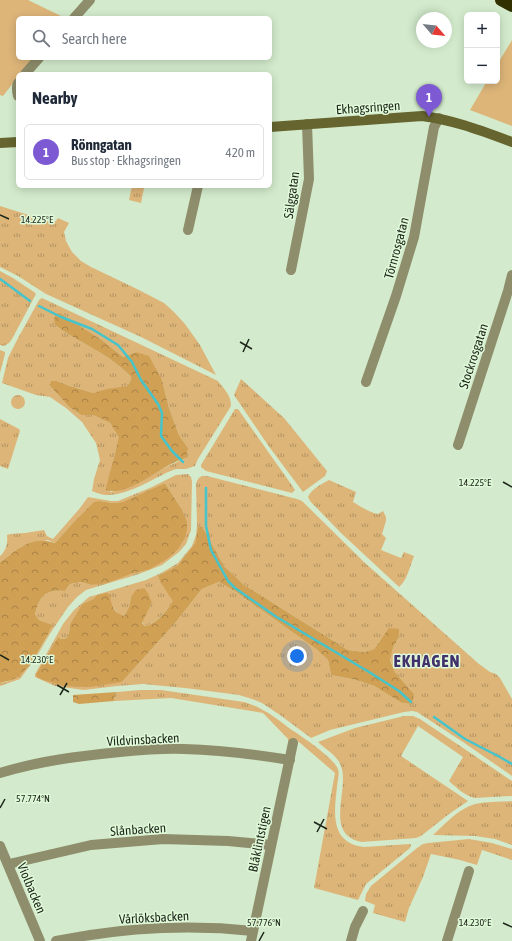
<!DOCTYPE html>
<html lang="en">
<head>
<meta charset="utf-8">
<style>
	body { margin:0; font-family:"Asap Condensed",sans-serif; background:#f6f6f7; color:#1f2937 }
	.controls { position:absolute; right:12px; top:12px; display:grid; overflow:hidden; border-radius:6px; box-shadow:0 2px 10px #0003 }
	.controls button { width:36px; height:36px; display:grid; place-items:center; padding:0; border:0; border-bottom:1px solid #e0e1e3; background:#fff; color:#1f2937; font:20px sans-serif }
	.compass { position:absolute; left:416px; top:12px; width:36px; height:36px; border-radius:50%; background:#fff; box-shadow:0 2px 10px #0003; rotate:118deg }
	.you { position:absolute; left:297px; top:656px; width:14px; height:14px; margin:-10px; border:3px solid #fff; border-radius:50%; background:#1a73e8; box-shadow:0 0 0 6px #1a73e833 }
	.badge { display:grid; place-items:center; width:26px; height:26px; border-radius:50%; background:#7d59d3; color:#fff; font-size:13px; font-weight:700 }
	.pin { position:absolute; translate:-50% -33px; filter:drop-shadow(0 1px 2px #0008) }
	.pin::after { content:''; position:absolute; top:21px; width:14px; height:12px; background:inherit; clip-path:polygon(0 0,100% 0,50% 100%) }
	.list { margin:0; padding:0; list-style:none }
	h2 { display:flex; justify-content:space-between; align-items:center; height:52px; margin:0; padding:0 16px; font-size:17px }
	h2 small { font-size:13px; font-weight:400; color:#747a83 }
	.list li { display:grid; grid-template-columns:26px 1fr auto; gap:12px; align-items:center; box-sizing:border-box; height:56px; margin:0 8px 8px; padding:0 8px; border:1px solid #e0e1e3; border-radius:6px }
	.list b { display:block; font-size:15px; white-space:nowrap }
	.list p { margin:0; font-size:13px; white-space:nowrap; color:#747a83 }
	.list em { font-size:13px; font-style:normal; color:#747a83 }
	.icon { flex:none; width:22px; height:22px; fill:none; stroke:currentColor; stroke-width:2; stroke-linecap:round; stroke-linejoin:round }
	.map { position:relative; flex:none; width:512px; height:941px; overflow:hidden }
	.search { position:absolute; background:#fff; box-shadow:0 2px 10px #0003; left:16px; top:16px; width:256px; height:44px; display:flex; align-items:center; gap:10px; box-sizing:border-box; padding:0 14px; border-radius:6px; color:#747a83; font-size:15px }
	.panel { position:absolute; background:#fff; box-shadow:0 2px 10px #0003; left:16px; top:72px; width:256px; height:116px; border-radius:6px }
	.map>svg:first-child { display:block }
</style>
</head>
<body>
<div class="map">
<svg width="512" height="941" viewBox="0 0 512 941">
	<defs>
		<pattern id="grass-tufts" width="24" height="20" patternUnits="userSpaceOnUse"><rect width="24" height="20" fill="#ddb579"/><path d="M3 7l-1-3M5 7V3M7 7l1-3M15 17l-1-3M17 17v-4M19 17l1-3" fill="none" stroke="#b29362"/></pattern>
		<pattern id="forest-crowns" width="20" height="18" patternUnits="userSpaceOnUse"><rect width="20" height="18" fill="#d0a055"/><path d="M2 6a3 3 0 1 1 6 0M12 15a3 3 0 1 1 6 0" fill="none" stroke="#a88246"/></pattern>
	</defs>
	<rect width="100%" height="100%" fill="#d3ebcc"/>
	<g fill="url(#grass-tufts)" fill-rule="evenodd">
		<path d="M132,186L144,188L141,203L129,200Z"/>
		<path d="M0,206L54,223L58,218L69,223L64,232L66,241L72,252L81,261L91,267L137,289L164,303L174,312L185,324L200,345L216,375L141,337L46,294L18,276L0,267Z"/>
		<path d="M0,271L13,278L34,292L36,294L12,339L9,343L4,346L0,345Z"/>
		<path d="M42,298L218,381C224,389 231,395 231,406L198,459L195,466L186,469H176L168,472C152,480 125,496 107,495C102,495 97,493 92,491L94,479L100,460L96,443L82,422L66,408L50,397L36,395L2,383L8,358L17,340L39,300ZM61,313L66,317L102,340L123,357L136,352L162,380L169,408L179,435L188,448L187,458C159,467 140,488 110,492L114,458L120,437L110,423L93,415H81L69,407L50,386L57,381L70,386L93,393L127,386L130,382L131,377C110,354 79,343 55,325Z"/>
		<path d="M0,350L5,352V354L0,373Z"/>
		<path d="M241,379L284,418L327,471L325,476L303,492L270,448L234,395Z"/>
		<circle cx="18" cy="402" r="7"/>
		<path d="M235,409H238L291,484L295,490L292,493L206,471L201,467V465Z"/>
		<path d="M0,419L19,429L20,431L8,469L0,466Z"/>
		<path d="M188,474L191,477L192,482L191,530L186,544L179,552L162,565L139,574L86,590L77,597L68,607L51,632L37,656L20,679L0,686V683C5,682 11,681 15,678C28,669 48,641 51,625L39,620L35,614C40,596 45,589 65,591L70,584L81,582L91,585L119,578L131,574L148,570L181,508L165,483L122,502L112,503L100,501L71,525L55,543L48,540L22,546L0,562V556C6,551 8,543 7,535L10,534L25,533L44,530L47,536L53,539L80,508L88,497L111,501H118L152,487L176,475Z"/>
		<path d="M202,476H207L297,499L302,501L365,563L479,664L490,672L496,674L500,678L512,699V776L463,742L417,712L412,711L404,712L330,730L311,738L280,715L262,703L252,699L239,695L185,688L143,684L117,686L84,690L55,686L35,677V674L43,660L63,624L74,610L89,597L146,580L161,573L178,563L187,552L192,546L196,535L197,525L196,485C197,480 198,478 202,476ZM201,526L203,528L224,566L243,584L348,650L365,652L374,649L381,639L399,637L393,648L390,659L395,672L414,694L400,702L374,686L356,680L331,675L328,660L316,649L236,592L219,582L202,589L176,622L122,682L36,674L58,637L61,639L67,638L69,633L70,624L82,604L93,599L97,595L112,606L119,615L124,616L129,607L131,597L152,603L142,622L145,626C157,624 166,610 174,601L160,582L158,576L178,565L195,543L198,527Z"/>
		<path d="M329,480L356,492L353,502C360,506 370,513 378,514L383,511L386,517V521L382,534L386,538L381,550L401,558L404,552L414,556C410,566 407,581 399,587L397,585L341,533L310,501L308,497C311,489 322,484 329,480Z"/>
		<path d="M140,690H161L244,702C250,704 256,706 261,709C271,714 280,721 289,728C301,736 333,757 338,769C340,775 337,781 337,787C334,813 330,843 364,847L410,844L411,845L410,848L366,884L358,900L314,888L335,773L299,742L288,741V739L263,713L171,698L114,701L115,695L117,692Z"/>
		<path d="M404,716H413L420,719L512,781V796L475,798C465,796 457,788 449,781L463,757L418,726L401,756L468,801L449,814L421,836L416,838L362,842C323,835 350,790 341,766C338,756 325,749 318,742L355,728Z"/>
		<path d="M512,801V845L495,839L475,836L433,835C445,824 458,809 475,804C487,801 500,802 512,801Z"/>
		<path d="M469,839L492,843L512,849V860L482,850L477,865L460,860L431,854L423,877L409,908L405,922L373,913L375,905L365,901L366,894L371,886L417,848L423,844L428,843Z"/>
	</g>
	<g fill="url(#forest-crowns)">
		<path d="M61,313L66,317L102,340L123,357L136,352L149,356L162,380L169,408L179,435L188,448L187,458C183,459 179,460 175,462C158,470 126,497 106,490V487L114,458L119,437L110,423L93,415H81L69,407L50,386L51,381H57L70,386L93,393L107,389L127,386L130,382L131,377C110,354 79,343 55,325L54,319L56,314Z"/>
		<path d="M165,483L181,508L187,522V529L185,538L178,549L167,559L148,570L131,574L107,583L91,585L81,582L70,584L65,591C45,589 40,596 35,614L39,620L52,625C48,637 30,667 20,675C15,680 7,681 0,683V562C18,549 31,535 55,543L71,525L94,502L100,501L112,503L122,502Z"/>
		<path d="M201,526L203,528L224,566L243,584L348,650L365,652L374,649L389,628L399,629V637L393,648L390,660L395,672L414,694L412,704L400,702L374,686L356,680L331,675L328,660L316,649L236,592L219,582L202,589L176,622L122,682L90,687L64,686L43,680L37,677L36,674L58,637L61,639L67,638L69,633L70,624L82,604L93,599L97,595L107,593L110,595C111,604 113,613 124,616L129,607L131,597L136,590L144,588L148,593L152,603L142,623L145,626C157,624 167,610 173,601L160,582L158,576L178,565L195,543L198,527Z"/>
		<path d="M117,692L115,695L114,701L79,704L73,702V695Z"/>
	</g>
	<g fill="#ddb579">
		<path d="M0,0H28L61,16V18H18V58H34L20,74H18V77L3,96L0,95Z"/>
		<path d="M512,40V126L470,110L487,81H497V65Z"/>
	</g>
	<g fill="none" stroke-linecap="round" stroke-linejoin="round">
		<g stroke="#46c4cb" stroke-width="2.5">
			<path d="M0,279L3,281L30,301"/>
			<path d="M39,306L61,317L92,329L118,345L132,362L141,380L158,404L162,413L161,436L172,451L183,462"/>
			<path d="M206,488V526L211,550L228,581L235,588L275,616L369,672L399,691L411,702"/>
			<path d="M434,717L465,739L498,756L512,764"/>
		</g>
		<g stroke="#8e8e6c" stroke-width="10">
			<path d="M74,18L90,0"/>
			<path d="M25,74L39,58"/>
			<path d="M18,83C16,87 17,92 18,96"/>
			<path d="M188,230L198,186"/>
			<path d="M291,270L309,179L307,124"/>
			<path d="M366,382L396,296L414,237L434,127L439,118"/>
			<path d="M458,445L508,291L512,275"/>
			<path d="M0,773C39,761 79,756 120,752C141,750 162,748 184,749C219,750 254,754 290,760"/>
			<path d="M0,846L40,941"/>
			<path d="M9,864L91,845L163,839L228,841L271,845"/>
			<path d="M56,941C121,928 187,924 253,931"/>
			<path d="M251,941L293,743"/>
			<path d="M351,941L355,927L363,911"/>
			<path d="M447,941L469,871"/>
		</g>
		<g stroke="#666530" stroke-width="10">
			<path d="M270,127L422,116C454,120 482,131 512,142"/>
			<path d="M0,143L18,142"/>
		</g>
		<path stroke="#313000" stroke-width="12" d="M501,0L512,6"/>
	</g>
	<path fill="none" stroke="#1c2519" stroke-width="1.5" d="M0,215L9,219M240,342L252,349M243,352L249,339M503,482L512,487M0,655L9,660M57,685L69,692M60,695L67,683M0,808L5,799M314,822L327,829M317,832L324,819M503,923L512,927M259,941L264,932"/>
	<g text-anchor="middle" stroke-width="3" stroke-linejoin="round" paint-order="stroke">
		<g font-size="13" fill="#1c2519" stroke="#e0f9d9">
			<text transform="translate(368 107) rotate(-4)" y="5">Ekhagsringen</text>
			<text transform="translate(291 195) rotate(-82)" y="5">Sälggatan</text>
			<text transform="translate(396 248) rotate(-75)" y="5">Törnrosgatan</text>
			<text transform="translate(473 356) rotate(-72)" y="5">Stockrosgatan</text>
			<text transform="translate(143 739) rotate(-3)" y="5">Vildvinsbacken</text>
			<text transform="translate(138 829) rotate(-4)" y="5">Slånbacken</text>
			<text transform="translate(259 839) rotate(-78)" y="5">Blåklintstigen</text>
			<text transform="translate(32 888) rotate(67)" y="5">Violbacken</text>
			<text transform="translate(154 917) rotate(-3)" y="5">Vårlöksbacken</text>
		</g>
		<g font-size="17" font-weight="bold" letter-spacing="1" fill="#40306b" stroke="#e0f9d9">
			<text x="427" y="667">EKHAGEN</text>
		</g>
	</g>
	<g font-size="10" text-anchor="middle" fill="#1c2519" stroke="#e0f9d9" stroke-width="3" stroke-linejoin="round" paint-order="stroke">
		<text x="37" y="223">14.225°E</text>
		<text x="475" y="486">14.225°E</text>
		<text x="37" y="663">14.230°E</text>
		<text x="33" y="802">57.774°N</text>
		<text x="264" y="926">57.776°N</text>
		<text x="475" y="926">14.230°E</text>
	</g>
</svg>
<div class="controls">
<button>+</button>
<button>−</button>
</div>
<svg class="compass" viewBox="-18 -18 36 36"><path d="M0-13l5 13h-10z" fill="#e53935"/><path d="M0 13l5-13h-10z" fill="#747a83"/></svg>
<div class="you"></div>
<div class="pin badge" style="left:429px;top:117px">1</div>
<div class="search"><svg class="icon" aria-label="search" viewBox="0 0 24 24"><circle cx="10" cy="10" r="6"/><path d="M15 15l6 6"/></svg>Search here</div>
<section class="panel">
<h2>Nearby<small></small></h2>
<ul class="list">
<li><span class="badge">1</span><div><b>Rönngatan</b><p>Bus stop · Ekhagsringen</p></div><em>420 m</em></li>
</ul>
</section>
</div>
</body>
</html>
